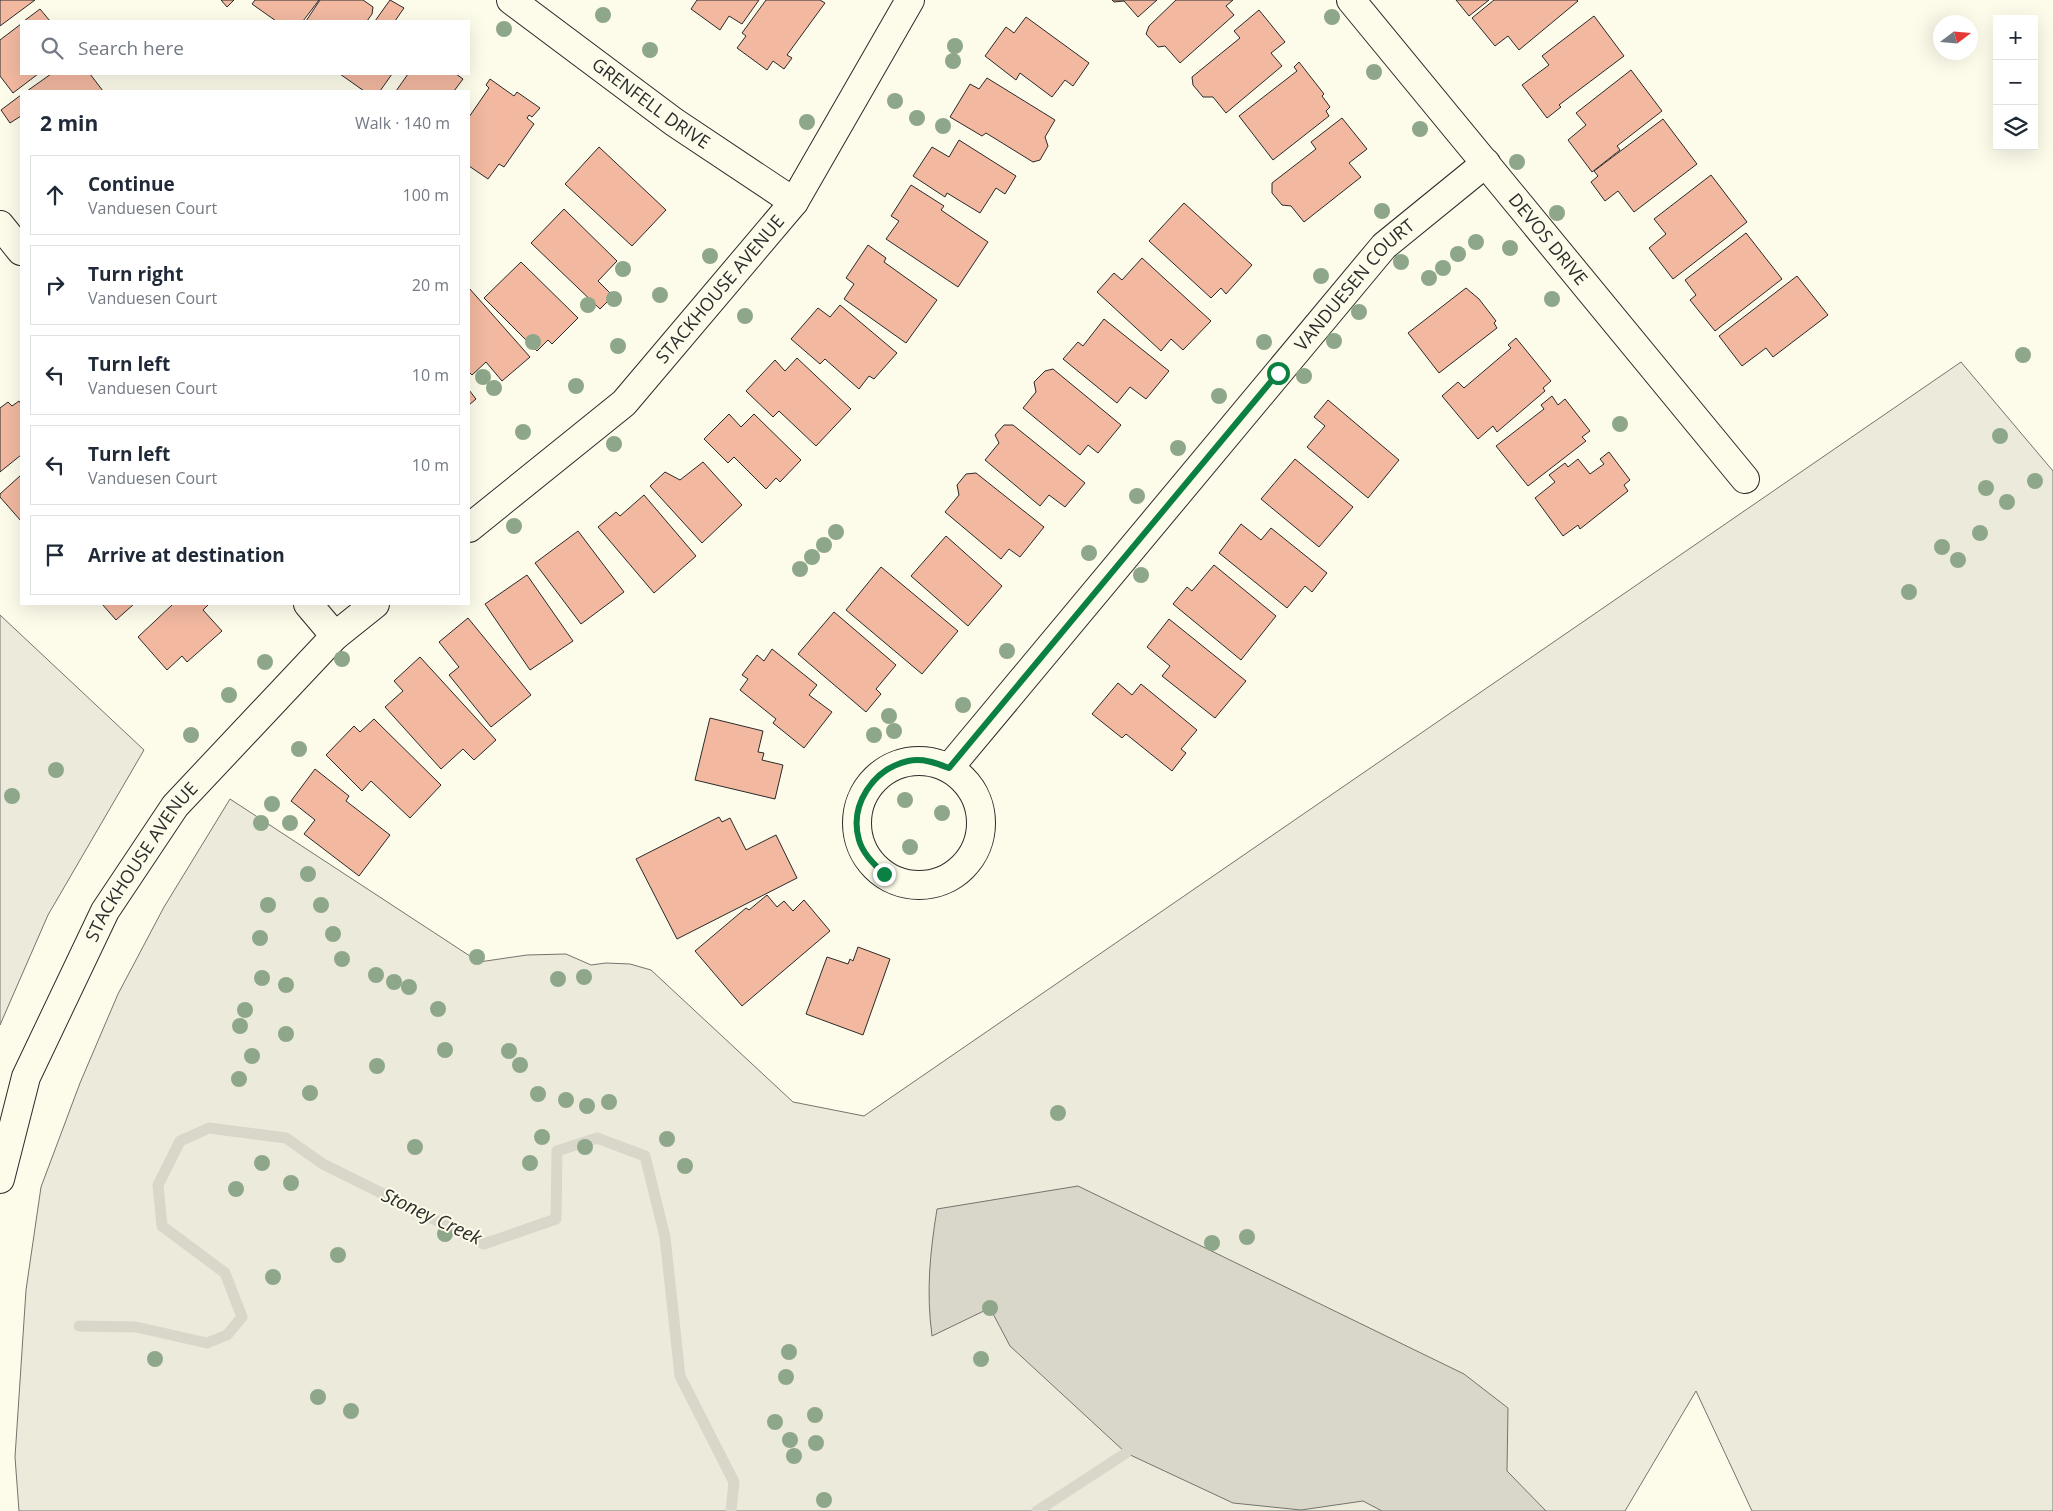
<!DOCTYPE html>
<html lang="en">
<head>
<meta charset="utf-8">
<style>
	body { margin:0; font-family:"Open Sans",sans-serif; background:#f2f2f3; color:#1f2937 }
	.controls { position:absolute; right:15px; top:15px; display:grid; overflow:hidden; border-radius:0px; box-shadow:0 5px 20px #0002 }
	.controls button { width:45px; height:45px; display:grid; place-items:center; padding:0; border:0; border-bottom:1px solid #e0e1e3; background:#fff; color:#1f2937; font:25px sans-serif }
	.compass { position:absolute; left:1933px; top:15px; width:45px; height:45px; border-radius:50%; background:#fff; box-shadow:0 5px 20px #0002; rotate:74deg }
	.stop { position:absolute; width:15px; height:15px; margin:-11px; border:4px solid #0b8043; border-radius:50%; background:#fff }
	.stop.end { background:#0b8043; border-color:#fff; box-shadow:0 1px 5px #0008 }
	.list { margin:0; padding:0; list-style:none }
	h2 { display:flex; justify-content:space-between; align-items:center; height:65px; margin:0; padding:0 20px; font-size:21px }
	h2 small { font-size:16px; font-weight:400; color:#747a83 }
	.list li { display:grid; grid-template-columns:32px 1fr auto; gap:15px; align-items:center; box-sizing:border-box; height:80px; margin:0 10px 10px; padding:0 10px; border:1px solid #e0e1e3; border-radius:0px }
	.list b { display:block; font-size:19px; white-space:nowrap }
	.list p { margin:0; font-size:16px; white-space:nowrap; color:#747a83 }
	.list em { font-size:16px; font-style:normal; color:#747a83 }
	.icon { flex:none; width:28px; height:28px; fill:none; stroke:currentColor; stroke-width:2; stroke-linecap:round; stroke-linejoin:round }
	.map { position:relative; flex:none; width:2053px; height:1511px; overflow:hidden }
	.search { position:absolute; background:#fff; box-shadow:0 5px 20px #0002; left:20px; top:20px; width:450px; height:55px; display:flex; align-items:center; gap:12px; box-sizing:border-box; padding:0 18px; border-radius:0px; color:#747a83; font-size:19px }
	.panel { position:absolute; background:#fff; box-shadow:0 5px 20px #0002; left:20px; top:90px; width:450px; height:515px; border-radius:0px }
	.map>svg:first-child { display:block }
</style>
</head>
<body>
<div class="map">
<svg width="2053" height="1511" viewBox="0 0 2053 1511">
	<rect width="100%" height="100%" fill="#fdfbea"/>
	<g fill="#ecebdb" stroke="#74746e">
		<path d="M1961,362L2053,471V1511H1752L1696,1391L1625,1511H19L15,1457L26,1290L41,1187L80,1083L118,994L164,907L230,799L479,962L527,955L566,954L591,965L606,963L630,964L651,970L793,1102L864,1116Z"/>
		<path d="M0,615L144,750L48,915L0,1025Z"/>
	</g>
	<path fill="#d8d7c9" stroke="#74746e" d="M1078,1186L1464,1374L1508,1408L1507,1471L1546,1511H1382L1363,1501L1301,1510L1233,1503L1126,1453L1010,1346L990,1308L932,1336C926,1291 930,1253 937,1209Z"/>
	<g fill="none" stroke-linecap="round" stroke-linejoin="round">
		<g stroke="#d8d7c9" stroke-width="11">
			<path d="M79,1326L136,1327L207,1343L227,1335L242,1317L225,1273L162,1226L158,1185L180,1141L209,1128L286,1138L323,1164L484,1244L556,1219L557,1151L597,1138L645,1156L665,1237L680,1376L734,1482L731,1511"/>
			<path d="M1037,1511L1126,1453"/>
		</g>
	</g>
	<g fill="#f2b8a0" stroke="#2b2b2b">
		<path d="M0,0H35L0,26Z"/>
		<path d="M221,0H234L227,7Z"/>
		<path d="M255,0H319L303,21H276L252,4Z"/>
		<path d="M320,0H363L373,7L372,14L367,21H306Z"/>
		<path d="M390,0L404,8L395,21H375Z"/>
		<path d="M697,0H759L742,24L729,16L720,30L691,9Z"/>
		<path d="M766,0H820L825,3L787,55L792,58L784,69L773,61L767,70L737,48L746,36L742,33Z"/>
		<path d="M1112,0H1157L1138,17L1124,1L1114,2Z"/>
		<path d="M1176,0H1233L1226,6L1234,15L1180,63L1165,46L1158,47L1146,34L1149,26Z"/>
		<path d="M1456,0H1489L1469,16Z"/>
		<path d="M1494,0H1577L1578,1L1519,50L1508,36L1495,46L1472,18Z"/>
		<path d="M40,9L50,21H24Z"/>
		<path d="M1259,10L1285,42L1271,53L1282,66L1226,113L1213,97H1203L1193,85L1192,77L1240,38L1234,31Z"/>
		<path d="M1594,16L1624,56L1559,105L1561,107L1547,118L1522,85L1549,65L1542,56Z"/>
		<path d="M1026,17L1089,63L1073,86L1065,80L1052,97L1020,73L1016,80L985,56L1006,27L1014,33Z"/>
		<path d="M21,24V74H38L13,93L0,76V40Z"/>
		<path d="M1299,62L1324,94L1322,96L1330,107L1326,111L1329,116L1273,160L1239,116L1297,71L1294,67Z"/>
		<path d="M1631,70L1662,111L1617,146L1620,150L1592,172L1568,140L1586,125L1576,113Z"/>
		<path d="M51,74H90L103,91H27Z"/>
		<path d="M340,74H392L380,91H364Z"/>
		<path d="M408,74H456L463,79L454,91H396Z"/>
		<path d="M987,78L1055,120L1045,137L1048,146L1040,160L1033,162L986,133L982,136L950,117L970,84L979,89Z"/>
		<path d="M490,79L514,96L517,92L540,108L532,117L529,115L527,118L534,124L504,167L499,164L488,179L469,166V117L489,88L486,85Z"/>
		<path d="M21,95V116L10,123L1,110Z"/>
		<path d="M1342,118L1367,149L1349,163L1361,177L1304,222L1291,206L1282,205L1272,193V183L1316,149L1311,142Z"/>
		<path d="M1663,119L1697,164L1634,212L1618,191L1605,201L1591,182L1598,176L1594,171Z"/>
		<path d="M959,140L1016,176L1005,194L996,188L980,213L947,193L945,197L913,176L932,147L949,157Z"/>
		<path d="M599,147L666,210L632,246L565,184Z"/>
		<path d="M1711,175L1747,222L1673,279L1649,248L1666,234L1654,219Z"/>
		<path d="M911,185L944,206L941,210L988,242L958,287L886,239L899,221L891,216Z"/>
		<path d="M1184,203L1252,265L1226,294L1221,288L1211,298L1149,241Z"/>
		<path d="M564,209L617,261L598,281L613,296L600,309L531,243Z"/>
		<path d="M1746,233L1782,279L1715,331L1690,300L1696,295L1685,280Z"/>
		<path d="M868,245L886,258L884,262L937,300L906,343L844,299L854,284L846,278Z"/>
		<path d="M1142,258L1211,321L1183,350L1171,339L1161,351L1097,292L1114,273L1122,280Z"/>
		<path d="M521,262L578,318L552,344L548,340L537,351L484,298Z"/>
		<path d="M1797,276L1828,315L1773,357L1766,348L1742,366L1719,336Z"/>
		<path d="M469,288L530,357L502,381L486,362L472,375L469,372Z"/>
		<path d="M1466,288L1479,299L1496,321L1494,323L1497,328L1439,373L1408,333Z"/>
		<path d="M840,305L897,353L874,379L869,376L859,389L825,359L820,364L791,339L818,308L830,317Z"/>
		<path d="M1104,319L1169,371L1146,399L1130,387L1117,403L1063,359L1078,342L1083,346Z"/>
		<path d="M1516,338L1551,381L1543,388L1545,391L1497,432L1493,426L1478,439L1442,396L1458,382L1464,388L1511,348L1508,345Z"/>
		<path d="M797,358L851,409L816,446L779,411L773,417L746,391L775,360L785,371Z"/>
		<path d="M1053,369L1121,425L1098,453L1088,445L1080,455L1023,408L1036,392L1034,382L1045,371Z"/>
		<path d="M469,390L476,399L469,405Z"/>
		<path d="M1552,396L1558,405L1565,399L1590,431L1582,437L1586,441L1528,486L1496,446L1544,409L1541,405Z"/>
		<path d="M1328,400L1399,460L1368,498L1307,447L1325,426L1314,417Z"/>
		<path d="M19,401L21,404V455L0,472V408L8,402L12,406Z"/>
		<path d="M729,414L741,427L754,414L801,460L780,482L776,478L766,489L734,457L728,463L704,439Z"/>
		<path d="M1004,425H1013L1085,483L1065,507L1049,495L1040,506L985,460L999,443L995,435Z"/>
		<path d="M1609,452L1630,480L1624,485L1628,491L1580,529L1578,525L1563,536L1535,498L1555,482L1549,475L1565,463L1568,467L1578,459L1590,474L1604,464L1600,459Z"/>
		<path d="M1295,459L1353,507L1319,547L1261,499Z"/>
		<path d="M703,462L742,505L702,543L650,486L665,472L680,480Z"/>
		<path d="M976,473L1044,527L1020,557L1009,549L1001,559L945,512L959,495L957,485L966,474Z"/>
		<path d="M21,475V521L0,497V494Z"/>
		<path d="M644,495L696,556L654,593L598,527L616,512L620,516Z"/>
		<path d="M1241,524L1261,540L1271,528L1327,573L1312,592L1305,586L1287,608L1219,553Z"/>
		<path d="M578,531L624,592L581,624L535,563Z"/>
		<path d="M946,536L1002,586L968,626L911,576Z"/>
		<path d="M1214,565L1276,616L1241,660L1173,604L1187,587L1192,591Z"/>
		<path d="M881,567L958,631L922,674L846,610Z"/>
		<path d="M527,575L573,641L530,670L485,604Z"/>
		<path d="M102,604H134L116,620Z"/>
		<path d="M171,604H209L203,610L222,631L187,662L182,656L167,670L138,637L172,605Z"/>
		<path d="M834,612L896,665L876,689L881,694L866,712L798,654Z"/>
		<path d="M468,618L531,695L491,727L449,675L459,667L439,642Z"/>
		<path d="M1169,619L1246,681L1215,718L1162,676L1170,666L1147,647Z"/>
		<path d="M772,649L817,685L809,695L832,712L804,748L773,723L776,719L740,690L748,679L742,675L757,655L764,661Z"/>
		<path d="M420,657L496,740L474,760L463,749L441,769L385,707L403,691L394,681Z"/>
		<path d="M1118,683L1132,695L1141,684L1197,730L1181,749L1186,753L1172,771L1126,734L1122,738L1092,714Z"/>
		<path d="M710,718L763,731L758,752L764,753L762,760L783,765L775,799L695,780Z"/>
		<path d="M374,719L441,785L410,818L371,781L362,791L326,755L354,726L360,732Z"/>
		<path d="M315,769L349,796L346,801L390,835L359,876L304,834L315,820L291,801Z"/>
		<path d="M719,817L722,822L730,818L746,850L776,835L797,878L677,939L636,859Z"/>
		<path d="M767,895L777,907L784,901L793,911L804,900L830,931L742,1006L695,951L746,908L749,910Z"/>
		<path d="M858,947L890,959L863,1035L806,1014L827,957L848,964L850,959L853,961Z"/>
	</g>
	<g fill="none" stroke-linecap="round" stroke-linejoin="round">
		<defs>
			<g id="minor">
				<path id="s1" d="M511,0L674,122L794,202"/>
				<path id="s2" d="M1351,0L1745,479"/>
				<path d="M0,225L21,251"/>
				<path id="s3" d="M469,528L624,403L794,202L910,0"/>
				<path d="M308,604L335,636"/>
				<circle cx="919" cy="823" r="62"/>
				<path id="s4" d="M949,768L1384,246L1486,163"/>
				<path id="s5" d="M0,1179L26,1077L105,911L175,806L335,636L375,604"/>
			</g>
		</defs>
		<use href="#minor" stroke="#2b2b2b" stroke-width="30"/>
		<use href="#minor" stroke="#fdfbea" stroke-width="28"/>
	</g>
	<g fill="#8ea78a">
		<circle cx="603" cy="15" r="8"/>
		<circle cx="1332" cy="17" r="8"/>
		<circle cx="504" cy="29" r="8"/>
		<circle cx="955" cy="46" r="8"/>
		<circle cx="650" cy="50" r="8"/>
		<circle cx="953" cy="61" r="8"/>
		<circle cx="1374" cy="72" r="8"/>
		<circle cx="895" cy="101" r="8"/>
		<circle cx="917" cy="118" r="8"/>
		<circle cx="807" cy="122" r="8"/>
		<circle cx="943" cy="126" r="8"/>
		<circle cx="1420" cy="129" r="8"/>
		<circle cx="1517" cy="162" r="8"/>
		<circle cx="1382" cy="211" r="8"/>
		<circle cx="1557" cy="213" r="8"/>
		<circle cx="1476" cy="242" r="8"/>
		<circle cx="1510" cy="248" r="8"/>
		<circle cx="1458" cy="254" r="8"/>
		<circle cx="710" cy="256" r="8"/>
		<circle cx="1401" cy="262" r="8"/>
		<circle cx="1443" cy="268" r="8"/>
		<circle cx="623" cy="269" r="8"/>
		<circle cx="1321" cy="276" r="8"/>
		<circle cx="1429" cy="278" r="8"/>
		<circle cx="660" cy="295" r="8"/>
		<circle cx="614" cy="299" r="8"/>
		<circle cx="1552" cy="299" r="8"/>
		<circle cx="588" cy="305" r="8"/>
		<circle cx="1359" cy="312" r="8"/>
		<circle cx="745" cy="316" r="8"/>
		<circle cx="1334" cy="341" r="8"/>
		<circle cx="533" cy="342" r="8"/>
		<circle cx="1264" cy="342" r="8"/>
		<circle cx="618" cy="346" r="8"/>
		<circle cx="2023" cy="355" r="8"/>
		<circle cx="1304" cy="376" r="8"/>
		<circle cx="483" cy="377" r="8"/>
		<circle cx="576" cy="386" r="8"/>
		<circle cx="494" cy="388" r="8"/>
		<circle cx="1219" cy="396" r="8"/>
		<circle cx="1620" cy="424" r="8"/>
		<circle cx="523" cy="432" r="8"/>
		<circle cx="2000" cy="436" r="8"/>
		<circle cx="614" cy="444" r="8"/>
		<circle cx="1178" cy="448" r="8"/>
		<circle cx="2035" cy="481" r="8"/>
		<circle cx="1986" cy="488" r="8"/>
		<circle cx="1137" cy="496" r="8"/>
		<circle cx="2007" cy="502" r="8"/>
		<circle cx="514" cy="526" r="8"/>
		<circle cx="836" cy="532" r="8"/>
		<circle cx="1980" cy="533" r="8"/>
		<circle cx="824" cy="545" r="8"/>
		<circle cx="1942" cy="547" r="8"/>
		<circle cx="1089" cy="553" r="8"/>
		<circle cx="812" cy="557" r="8"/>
		<circle cx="1958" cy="560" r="8"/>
		<circle cx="800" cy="569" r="8"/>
		<circle cx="1141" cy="575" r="8"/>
		<circle cx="1909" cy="592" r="8"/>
		<circle cx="1007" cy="651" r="8"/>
		<circle cx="342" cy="659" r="8"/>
		<circle cx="265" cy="662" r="8"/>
		<circle cx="229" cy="695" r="8"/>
		<circle cx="963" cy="705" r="8"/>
		<circle cx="889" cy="716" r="8"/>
		<circle cx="894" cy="731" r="8"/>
		<circle cx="191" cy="735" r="8"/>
		<circle cx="874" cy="735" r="8"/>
		<circle cx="299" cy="749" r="8"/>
		<circle cx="56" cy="770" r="8"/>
		<circle cx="12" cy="796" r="8"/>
		<circle cx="905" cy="800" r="8"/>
		<circle cx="272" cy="804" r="8"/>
		<circle cx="942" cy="813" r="8"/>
		<circle cx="261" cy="823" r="8"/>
		<circle cx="290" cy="823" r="8"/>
		<circle cx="910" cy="847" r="8"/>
		<circle cx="308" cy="874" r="8"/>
		<circle cx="268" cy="905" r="8"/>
		<circle cx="321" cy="905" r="8"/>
		<circle cx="333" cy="934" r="8"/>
		<circle cx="260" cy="938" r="8"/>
		<circle cx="477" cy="957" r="8"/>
		<circle cx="342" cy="959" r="8"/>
		<circle cx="376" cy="975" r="8"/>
		<circle cx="584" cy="977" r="8"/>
		<circle cx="262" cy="978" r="8"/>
		<circle cx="558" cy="979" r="8"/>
		<circle cx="394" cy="982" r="8"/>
		<circle cx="286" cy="985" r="8"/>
		<circle cx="409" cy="987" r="8"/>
		<circle cx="438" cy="1009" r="8"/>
		<circle cx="245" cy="1010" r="8"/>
		<circle cx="240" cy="1026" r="8"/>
		<circle cx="286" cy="1034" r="8"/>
		<circle cx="445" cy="1050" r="8"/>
		<circle cx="509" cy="1051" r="8"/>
		<circle cx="252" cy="1056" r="8"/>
		<circle cx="520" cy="1065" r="8"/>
		<circle cx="377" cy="1066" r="8"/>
		<circle cx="239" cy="1079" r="8"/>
		<circle cx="310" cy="1093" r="8"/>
		<circle cx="538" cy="1094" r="8"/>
		<circle cx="566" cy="1100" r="8"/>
		<circle cx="609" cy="1102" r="8"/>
		<circle cx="587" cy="1106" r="8"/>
		<circle cx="1058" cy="1113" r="8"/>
		<circle cx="542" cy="1137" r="8"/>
		<circle cx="667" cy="1139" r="8"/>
		<circle cx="415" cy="1147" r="8"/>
		<circle cx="585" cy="1147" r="8"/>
		<circle cx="262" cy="1163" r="8"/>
		<circle cx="530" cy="1163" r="8"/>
		<circle cx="685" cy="1166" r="8"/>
		<circle cx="291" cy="1183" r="8"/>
		<circle cx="236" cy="1189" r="8"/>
		<circle cx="445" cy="1234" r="8"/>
		<circle cx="1247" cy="1237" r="8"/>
		<circle cx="1212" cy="1243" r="8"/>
		<circle cx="338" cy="1255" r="8"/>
		<circle cx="273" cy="1277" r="8"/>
		<circle cx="990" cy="1308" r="8"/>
		<circle cx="789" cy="1352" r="8"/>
		<circle cx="155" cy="1359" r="8"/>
		<circle cx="981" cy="1359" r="8"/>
		<circle cx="786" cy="1377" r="8"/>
		<circle cx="318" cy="1397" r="8"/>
		<circle cx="351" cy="1411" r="8"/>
		<circle cx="815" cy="1415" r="8"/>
		<circle cx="775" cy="1422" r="8"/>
		<circle cx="790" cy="1440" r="8"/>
		<circle cx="816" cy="1443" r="8"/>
		<circle cx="794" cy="1456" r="8"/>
		<circle cx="824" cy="1500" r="8"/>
	</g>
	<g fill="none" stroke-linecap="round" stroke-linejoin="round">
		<path stroke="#0b8043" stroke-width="6" d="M884,874C874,864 863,854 859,840C849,805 873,769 908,761C923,758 936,763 949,768L1278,373"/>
	</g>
	<g text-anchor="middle" stroke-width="4" stroke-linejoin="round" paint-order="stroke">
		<g font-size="18" fill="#2b2b2b" stroke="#fdfbea">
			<text dy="6" stroke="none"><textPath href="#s1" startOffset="174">GRENFELL DRIVE</textPath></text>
			<text dy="6" stroke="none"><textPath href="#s2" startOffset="310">DEVOS DRIVE</textPath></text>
			<text dy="6" stroke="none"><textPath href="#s4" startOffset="631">VANDUESEN COURT</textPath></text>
			<text dy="6" stroke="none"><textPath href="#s3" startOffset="348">STACKHOUSE AVENUE</textPath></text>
			<text dy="6" stroke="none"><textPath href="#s5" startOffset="350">STACKHOUSE AVENUE</textPath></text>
		</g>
		<g font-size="19" font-style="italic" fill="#2b2b2b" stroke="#fdfbea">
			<text transform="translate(432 1216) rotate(25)" y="7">Stoney Creek</text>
		</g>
	</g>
</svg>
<div class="controls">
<button>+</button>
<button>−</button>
<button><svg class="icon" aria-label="layers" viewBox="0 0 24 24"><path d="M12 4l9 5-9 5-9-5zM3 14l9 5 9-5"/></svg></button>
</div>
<svg class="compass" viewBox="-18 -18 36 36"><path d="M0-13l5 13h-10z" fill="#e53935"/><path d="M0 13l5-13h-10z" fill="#747a83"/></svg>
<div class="stop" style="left:1278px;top:373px"></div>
<div class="stop end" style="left:884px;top:874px"></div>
<div class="search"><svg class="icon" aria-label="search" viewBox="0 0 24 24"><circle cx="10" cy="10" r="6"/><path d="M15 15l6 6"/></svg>Search here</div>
<section class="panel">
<h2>2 min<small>Walk · 140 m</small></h2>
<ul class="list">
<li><svg class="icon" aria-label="ahead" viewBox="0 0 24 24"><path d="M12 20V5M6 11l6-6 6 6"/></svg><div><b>Continue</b><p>Vanduesen Court</p></div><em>100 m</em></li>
<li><svg class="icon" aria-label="right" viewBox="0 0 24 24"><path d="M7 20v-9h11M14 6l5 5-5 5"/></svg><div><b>Turn right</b><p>Vanduesen Court</p></div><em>20 m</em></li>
<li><svg class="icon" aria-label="left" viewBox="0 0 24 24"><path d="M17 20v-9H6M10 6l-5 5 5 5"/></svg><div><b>Turn left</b><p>Vanduesen Court</p></div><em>10 m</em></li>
<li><svg class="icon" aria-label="left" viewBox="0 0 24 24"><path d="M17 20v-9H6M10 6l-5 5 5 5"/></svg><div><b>Turn left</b><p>Vanduesen Court</p></div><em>10 m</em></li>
<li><svg class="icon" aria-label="arrive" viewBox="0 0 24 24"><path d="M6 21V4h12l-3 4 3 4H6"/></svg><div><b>Arrive at destination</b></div></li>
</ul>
</section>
</div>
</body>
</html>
